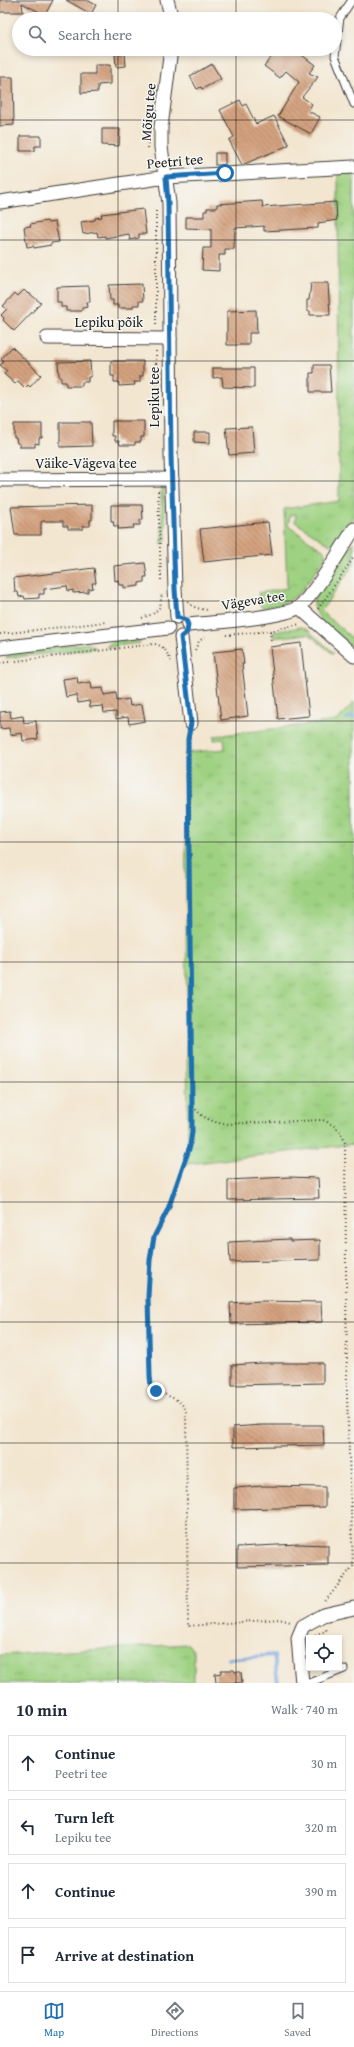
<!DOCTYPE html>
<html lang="en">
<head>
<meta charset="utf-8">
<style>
	body { margin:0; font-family:"Gentium Book Plus",serif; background:#f6f6f7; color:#1f2937 }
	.controls { position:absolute; right:12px; bottom:12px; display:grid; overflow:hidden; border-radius:0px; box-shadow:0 2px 6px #0003 }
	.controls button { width:36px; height:36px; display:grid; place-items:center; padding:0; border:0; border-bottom:1px solid #e0e1e3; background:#fff; color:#1f2937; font:20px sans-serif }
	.stop { position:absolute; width:12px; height:12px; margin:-9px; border:3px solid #1f6fb2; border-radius:50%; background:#fff }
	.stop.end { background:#1f6fb2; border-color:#fff; box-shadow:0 1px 4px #0008 }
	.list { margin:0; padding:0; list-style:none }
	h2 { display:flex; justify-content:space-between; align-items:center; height:52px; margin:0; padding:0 16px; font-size:17px }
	h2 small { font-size:13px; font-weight:400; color:#747a83 }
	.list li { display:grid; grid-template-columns:26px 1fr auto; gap:12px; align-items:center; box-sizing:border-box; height:56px; margin:0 8px 8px; padding:0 8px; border:1px solid #e0e1e3; border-radius:0px }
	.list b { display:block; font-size:15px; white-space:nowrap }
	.list p { margin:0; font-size:13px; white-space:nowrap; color:#747a83 }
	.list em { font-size:13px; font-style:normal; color:#747a83 }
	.icon { flex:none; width:22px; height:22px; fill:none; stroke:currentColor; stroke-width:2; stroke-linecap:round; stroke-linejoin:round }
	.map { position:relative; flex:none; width:354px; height:1683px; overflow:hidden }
	.search { position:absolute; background:#fff; box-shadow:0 2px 6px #0003; left:12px; right:12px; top:12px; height:44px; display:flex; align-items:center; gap:10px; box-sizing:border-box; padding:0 14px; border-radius:22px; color:#747a83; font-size:15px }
	.sheet { height:308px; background:#fff }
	nav { display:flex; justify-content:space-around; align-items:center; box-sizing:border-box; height:56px; border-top:1px solid #e0e1e3; background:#fff; font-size:11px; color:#747a83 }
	nav a { display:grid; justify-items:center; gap:2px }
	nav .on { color:#1f6fb2 }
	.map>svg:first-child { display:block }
</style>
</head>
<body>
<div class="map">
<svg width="354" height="1683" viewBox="0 0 354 1683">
	<defs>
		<pattern id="grass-tufts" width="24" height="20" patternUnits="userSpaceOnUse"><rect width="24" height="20" fill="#9ed181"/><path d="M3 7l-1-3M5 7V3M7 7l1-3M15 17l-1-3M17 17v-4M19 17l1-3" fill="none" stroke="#88b36f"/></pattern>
		<pattern id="building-back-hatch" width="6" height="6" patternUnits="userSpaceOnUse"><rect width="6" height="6" fill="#d4a27f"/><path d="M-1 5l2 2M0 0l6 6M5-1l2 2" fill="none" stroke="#ab8367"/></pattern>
	</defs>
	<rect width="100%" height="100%" fill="#f6f6f2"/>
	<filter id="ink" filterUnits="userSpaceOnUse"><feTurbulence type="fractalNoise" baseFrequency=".025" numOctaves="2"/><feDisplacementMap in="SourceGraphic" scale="8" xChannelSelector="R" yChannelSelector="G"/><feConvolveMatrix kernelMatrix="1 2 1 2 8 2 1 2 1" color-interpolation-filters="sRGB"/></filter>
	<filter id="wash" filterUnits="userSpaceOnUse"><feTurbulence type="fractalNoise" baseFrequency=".012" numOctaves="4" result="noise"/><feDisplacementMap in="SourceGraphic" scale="16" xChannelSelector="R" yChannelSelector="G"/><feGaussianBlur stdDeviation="0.9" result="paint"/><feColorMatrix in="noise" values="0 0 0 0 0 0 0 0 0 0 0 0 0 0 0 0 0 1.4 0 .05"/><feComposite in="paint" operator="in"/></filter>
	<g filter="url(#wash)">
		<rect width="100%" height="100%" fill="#f3e6d0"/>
		<g fill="url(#grass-tufts)" stroke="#5d764e">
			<path d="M354,171V516L337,542L330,545L295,522L296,514L290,515L288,526L323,550L325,552V558L301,592C290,601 276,609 261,607L258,593L287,588L284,509L339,501L338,173Z"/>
			<path d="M161,486L164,490L166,540L162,544Z"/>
			<path d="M354,542V564L321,611L354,640V648C340,636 311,620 314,599Z"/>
			<path d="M301,627L308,630L334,653L333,654L309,634L273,638L274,632Z"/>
			<path d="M139,638L140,643L106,647L113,640Z"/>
			<path d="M88,643L96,648L6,658L10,653Z"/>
			<path d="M354,702V1144L188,1164L185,753L225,749L224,739L214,740V736L337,721Z"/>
			<path d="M188,1644L194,1652V1683H0V1655Z"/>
		</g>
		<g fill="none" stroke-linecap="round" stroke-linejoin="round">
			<g stroke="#71a4dc" stroke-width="3.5">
				<path d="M347,718L354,717"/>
				<path d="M229,1659L274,1655L278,1683"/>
			</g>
		</g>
		<g id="blocks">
			<g fill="url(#building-back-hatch)">
				<path d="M0,0H53L45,15L22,3L23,12H0Z"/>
				<path d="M66,0H87L96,5L91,14Z"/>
				<path d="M278,49H294L315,65L309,73L318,77L302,97L312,104L308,111L320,117L311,134L278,116L299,82L286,71L280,78L264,66Z"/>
				<path d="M125,53L126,66L116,67L115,54Z"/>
				<path d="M212,64L221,79L202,89L201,87L197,89L190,76Z"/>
				<path d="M95,65H110V84L98,85V92L81,93V74H95Z"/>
				<path d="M0,77H13L14,125L0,126Z"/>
				<path d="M240,100L243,106L246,104L256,124L274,116L289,145L242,165L229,140L234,137L220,110Z"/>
				<path d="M102,129H120L119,146L102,145Z"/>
				<path d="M20,136H41V146H35V151H20Z"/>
				<rect x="215" y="153" width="10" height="12"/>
				<path d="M262,201L263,207L336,202L337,220L318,223V228L264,231V226L235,228L234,249H225V255H219V271L202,270L203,248H211V229L186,228V217H204V211H207V208H217V204Z"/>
				<path d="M143,209L146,234H139V238L130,240L129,234L105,238V236L98,237L97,232L83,234L81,222L95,220V218L102,217L101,214Z"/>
				<path d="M47,221L48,223L55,222L59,242L51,243V245L34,248L33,246L27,247L24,227L31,226L30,224Z"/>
				<path d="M311,283H328L330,315H310V311H307V300H309Z"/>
				<path d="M142,284L143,301H139V305H133V308H118V305H113V300H110L109,285Z"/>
				<path d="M89,286L90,302H87L88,307L82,308V311H66V307H61V302H57V287Z"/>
				<path d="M24,290L28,294L29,293L41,303L14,331L3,320L4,318L1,315L7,309L3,306L15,293L18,296Z"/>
				<path d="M256,310L257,333H249V345H227V311Z"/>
				<path d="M12,347L41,375L30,387L28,385L25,388L18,381L15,384L4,374L7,371L0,365L4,362L1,359Z"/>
				<path d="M90,361L91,377H88V382H82V386H66V382H61V377H59L58,362Z"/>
				<path d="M111,361H143V376H140V382H134L135,385L119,386V382H114V376H111Z"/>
				<path d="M314,365H329L331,392H310V373H314Z"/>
				<path d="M213,368H254V388L223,387L222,377L213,378Z"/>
				<path d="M112,421H144V437H141V442H135V445H120L119,441H115V436H112Z"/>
				<path d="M60,422H91L92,446L60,447Z"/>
				<path d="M14,424H42V438H39V444L35,443V447H20V444L17,443L16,438H14Z"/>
				<path d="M252,427L254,453L229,455L226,428Z"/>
				<path d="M194,432H210V443L194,442Z"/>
				<path d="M92,505V520H90V526H83V529H68V526H63V521H43L41,522V535H15L11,507Z"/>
				<path d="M111,505H142L143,520H140V525H133L134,528L118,529V526H114L113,521H111Z"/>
				<path d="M268,522L272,555L204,562L200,529Z"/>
				<path d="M145,563L147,577H144V582L139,583V586L124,588V585H119L118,580L115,581L114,566Z"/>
				<path d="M94,568L96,583H92L93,588L88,589V592L73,593V590L68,591L67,586L44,589V594H39V598L25,599L24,596L19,597L18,592H15L14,578Z"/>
				<path d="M301,643L309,716L278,719L270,647Z"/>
				<path d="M242,649L244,664H242L248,716L221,720L213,652Z"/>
				<path d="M77,677L78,684L91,682L92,689L103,688L104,695L116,693L117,701L129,699L130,706L142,704L145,721L129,724L128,717L116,719V712L104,713L103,706L90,707L89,701L78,703L77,695L66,697L63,679Z"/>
				<path d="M10,711L11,718L23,716L24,723L36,721L38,739L23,741L22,733L10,735L9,728L0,729V712Z"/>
				<path d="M289,1177L318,1178L319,1198L228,1200V1180Z"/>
				<path d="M290,1239V1241L320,1240V1260L230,1262L229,1242Z"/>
				<path d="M260,1301L321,1302L322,1322L231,1324L230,1303Z"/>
				<path d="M262,1363H323V1383L232,1385V1365Z"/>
				<path d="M262,1425H323L324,1445L233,1447V1427Z"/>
				<path d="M263,1486L325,1487V1507L234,1509V1488Z"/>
				<path d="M298,1544L328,1545V1565L237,1567V1547Z"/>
				<path d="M221,1670H234L235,1672H241L242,1683H216L215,1674L221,1673Z"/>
			</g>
		</g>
	</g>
	<g filter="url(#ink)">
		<use href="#blocks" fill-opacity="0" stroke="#3c3a37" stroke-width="1"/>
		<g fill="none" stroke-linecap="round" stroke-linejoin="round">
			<defs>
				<g id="service">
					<path d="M352,0L340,18L335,56L354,104"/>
					<path d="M309,1683L344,1669"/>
				</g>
				<g id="minor">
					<path d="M167,0L172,19"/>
					<path d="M171,49L161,127V147L169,203L171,456L175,589L177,617"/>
					<path d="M0,202L166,177L354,167"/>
					<path d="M47,338L170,339"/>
					<path d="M0,480L172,479"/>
					<path d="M299,607L354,656"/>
					<path d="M188,625C209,623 286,617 299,607C316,593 341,549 354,529"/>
					<path d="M181,637L191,723"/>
					<path d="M0,648L168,628"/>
					<path d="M302,1683L298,1638L303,1626L323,1615L354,1608"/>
				</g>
			</defs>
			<use href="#service" stroke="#3c3a37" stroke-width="9"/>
			<use href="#minor" stroke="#3c3a37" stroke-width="15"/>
			<g stroke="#3c3a37" stroke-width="2" stroke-dasharray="1 3" stroke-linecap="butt">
				<path d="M148,131V149"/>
				<path d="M156,211V327"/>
				<path d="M156,351L157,429"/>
				<path d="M158,491L161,581"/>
				<path d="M188,602C194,609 201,609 209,610"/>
				<path d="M318,609L354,557"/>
				<path d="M142,618L153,614L160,607L162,593"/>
				<path d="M270,631L271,642"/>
				<path d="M0,634L106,622"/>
				<path d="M226,635L270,631L300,624"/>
				<path d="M195,650L199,641L205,637"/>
				<path d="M0,663L154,644C164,645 167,653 171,661"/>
				<path d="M189,734L192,1132L189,1146L169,1209L154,1237L150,1259L148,1297L151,1385C156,1396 176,1393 186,1410L188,1626L279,1619L291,1622"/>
				<path d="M193,1106C201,1117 210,1121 223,1124L323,1120C336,1126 341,1130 345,1143L347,1398L353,1566L324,1603"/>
				<path d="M313,1638L316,1634L326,1631V1628"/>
			</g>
			<use href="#service" stroke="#fff" stroke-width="7"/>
			<use href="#minor" stroke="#fff" stroke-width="13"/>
		</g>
	</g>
	<g fill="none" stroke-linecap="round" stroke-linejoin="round" filter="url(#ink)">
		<path stroke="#1f6fb2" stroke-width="5" d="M156,1391L151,1386L150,1376L148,1297L150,1260L154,1237L168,1209L190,1146L192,1132V1106L188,775V739L191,723L181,637L187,632L188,625L186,620L177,617L175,589L171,456L168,203L166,177L225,173"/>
	</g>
	<path fill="none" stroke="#1c1c1c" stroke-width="1" stroke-opacity="0.55" d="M118,0V19M236,0V19M118,49V1683M236,49V1683M0,120H354M0,240H354M0,361H354M0,481H354M0,601H354M0,721H354M0,842H354M0,962H354M0,1082H354M0,1202H354M0,1322H354M0,1443H354M0,1563H354"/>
	<g text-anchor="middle" stroke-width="3" stroke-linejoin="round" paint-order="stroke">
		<g font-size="14" fill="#1c1c1c" stroke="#f6f6f2">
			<text transform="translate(148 112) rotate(-85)" y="5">Mõigu tee</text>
			<text transform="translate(175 161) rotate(-5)" y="5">Peetri tee</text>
			<text x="109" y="327">Lepiku põik</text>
			<text transform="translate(154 397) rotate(-90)" y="5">Lepiku tee</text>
			<text x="86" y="468">Väike-Vägeva tee</text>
			<text transform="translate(253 600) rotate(-9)" y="5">Vägeva tee</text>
		</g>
	</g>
</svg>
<div class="controls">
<button><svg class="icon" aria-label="locate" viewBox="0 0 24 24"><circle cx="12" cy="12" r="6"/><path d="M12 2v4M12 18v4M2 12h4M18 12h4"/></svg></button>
</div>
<div class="stop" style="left:225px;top:173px"></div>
<div class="stop end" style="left:156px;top:1391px"></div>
<div class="search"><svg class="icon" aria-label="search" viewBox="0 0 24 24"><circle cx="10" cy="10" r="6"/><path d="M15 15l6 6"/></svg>Search here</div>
</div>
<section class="sheet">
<h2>10 min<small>Walk · 740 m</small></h2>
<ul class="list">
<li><svg class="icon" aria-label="ahead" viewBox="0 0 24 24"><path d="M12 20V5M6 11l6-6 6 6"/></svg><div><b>Continue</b><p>Peetri tee</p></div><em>30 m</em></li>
<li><svg class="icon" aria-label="left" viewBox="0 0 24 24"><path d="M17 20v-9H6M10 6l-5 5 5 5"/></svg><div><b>Turn left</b><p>Lepiku tee</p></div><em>320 m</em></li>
<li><svg class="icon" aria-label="ahead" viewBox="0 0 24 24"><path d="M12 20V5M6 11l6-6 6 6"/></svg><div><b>Continue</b></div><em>390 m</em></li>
<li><svg class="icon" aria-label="arrive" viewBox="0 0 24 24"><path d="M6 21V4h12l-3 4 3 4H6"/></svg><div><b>Arrive at destination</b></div></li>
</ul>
</section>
<nav>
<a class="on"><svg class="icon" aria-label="map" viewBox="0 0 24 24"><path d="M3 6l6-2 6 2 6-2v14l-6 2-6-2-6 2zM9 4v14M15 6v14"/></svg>Map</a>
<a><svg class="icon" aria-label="directions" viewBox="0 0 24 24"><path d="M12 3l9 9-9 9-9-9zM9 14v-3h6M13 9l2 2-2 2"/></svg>Directions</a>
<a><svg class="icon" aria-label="saved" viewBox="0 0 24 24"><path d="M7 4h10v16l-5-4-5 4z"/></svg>Saved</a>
</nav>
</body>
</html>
